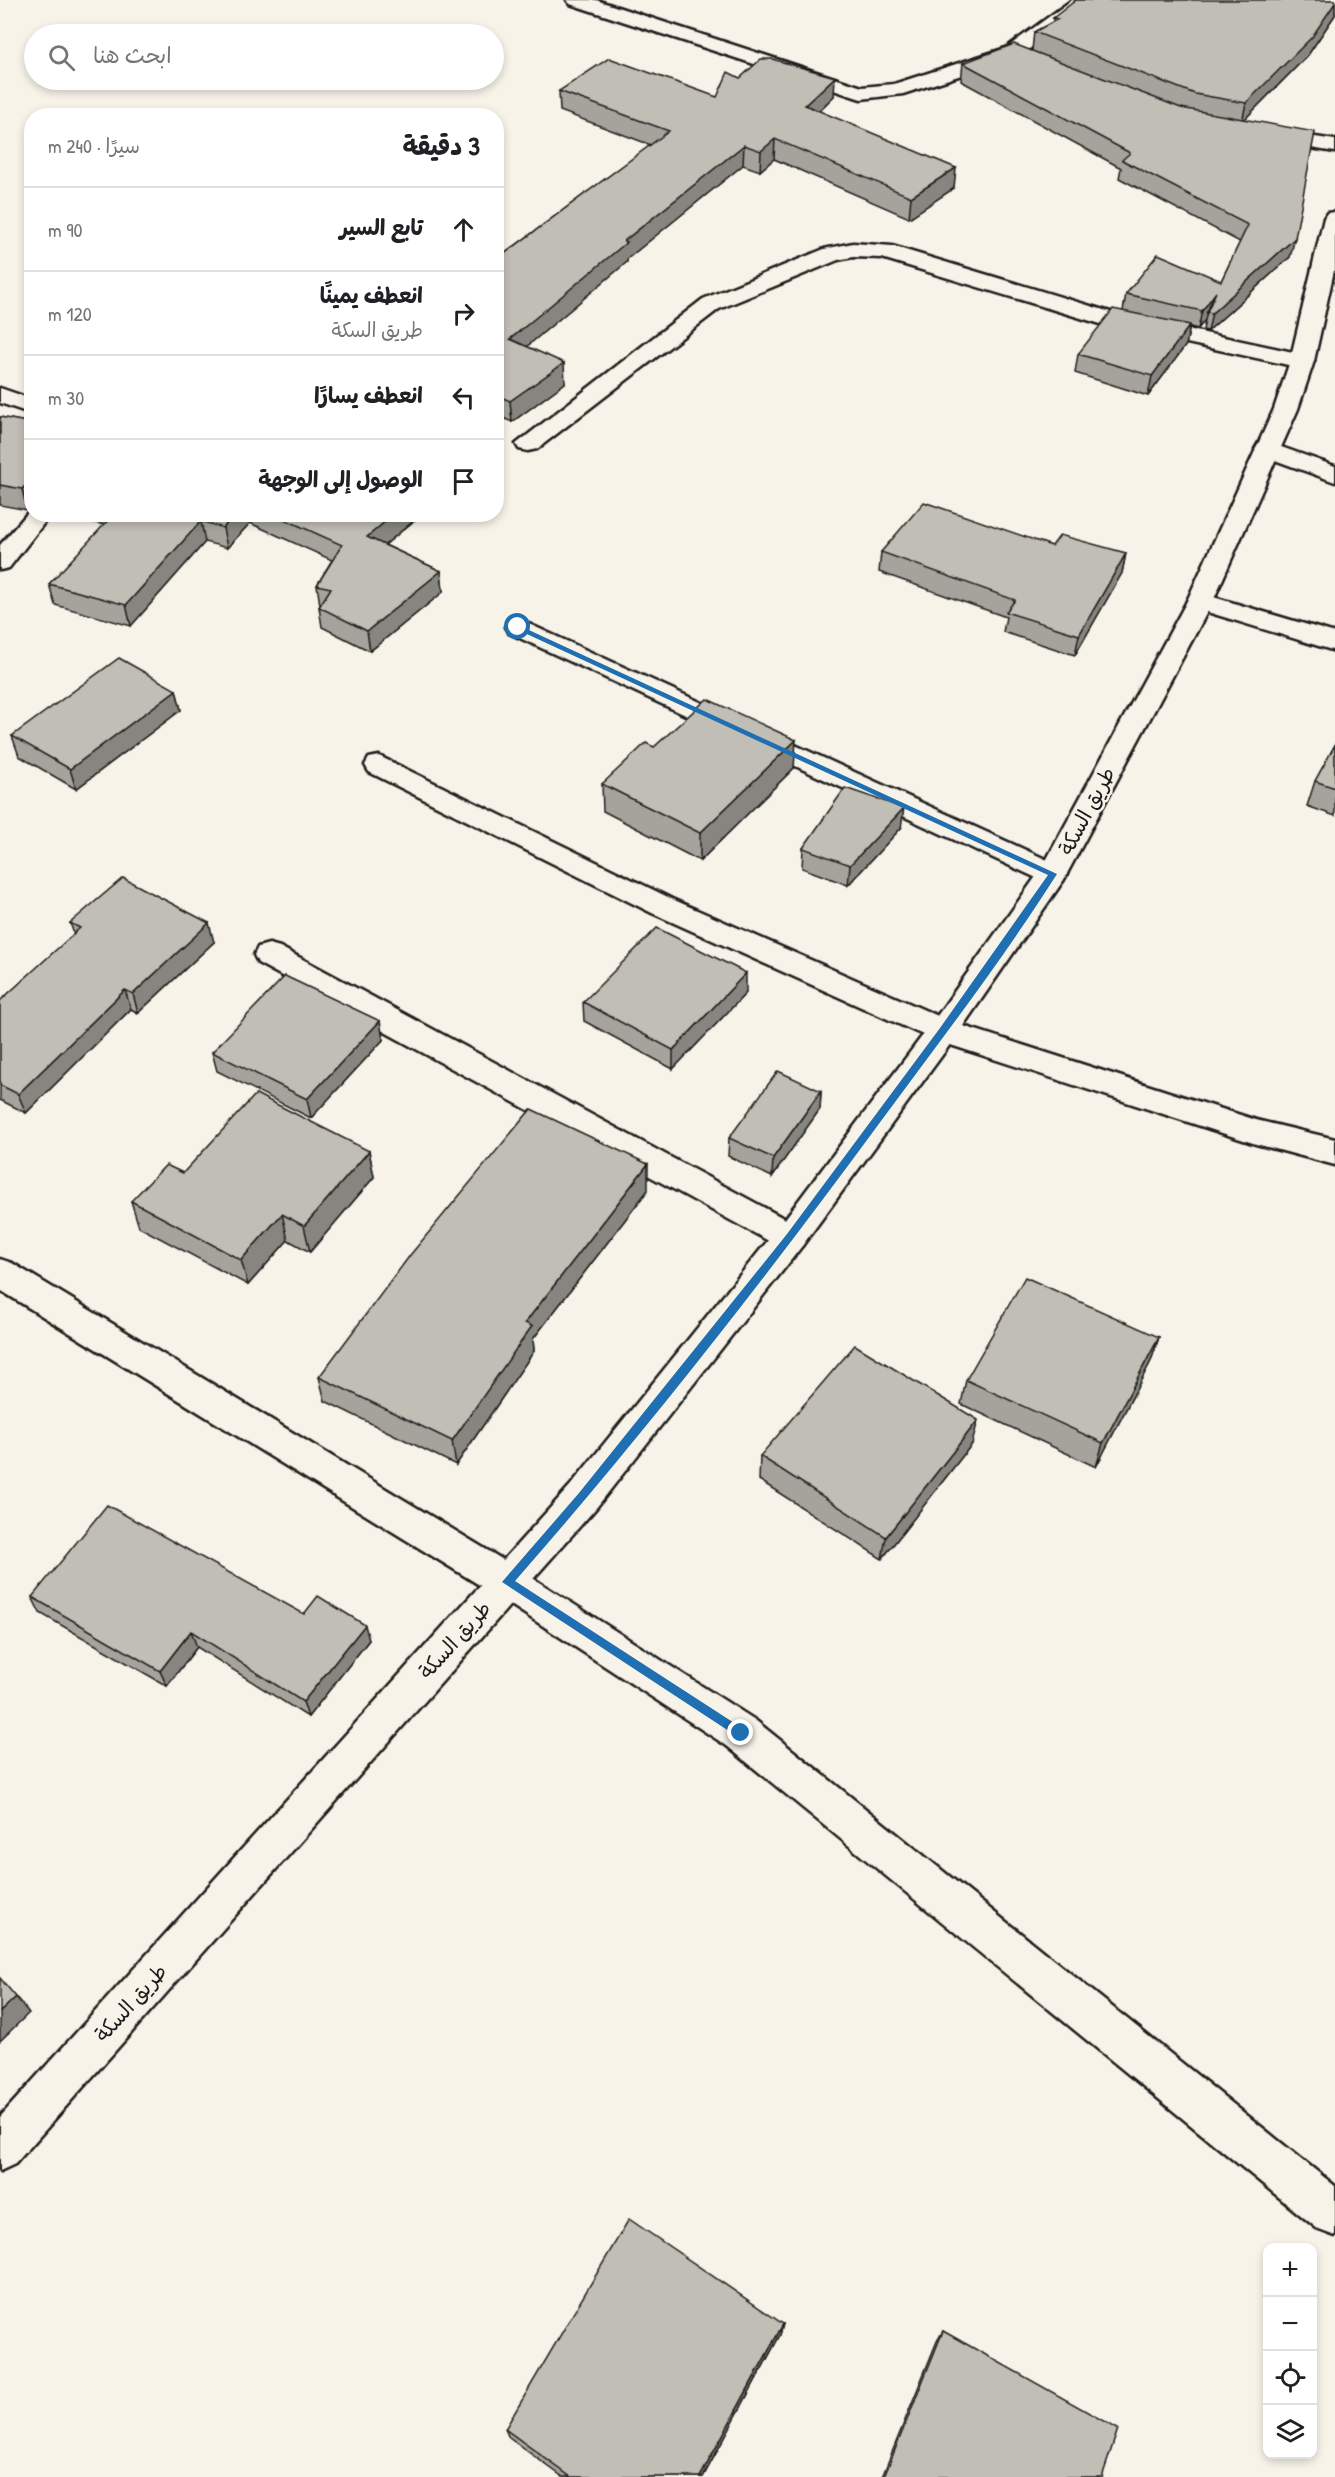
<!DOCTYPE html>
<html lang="ar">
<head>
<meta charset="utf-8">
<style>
	body { margin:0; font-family:"Patrick Hand","Playpen Sans Arabic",sans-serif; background:#f2f2f2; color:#202124; direction:rtl }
	.controls { position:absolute; right:18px; bottom:18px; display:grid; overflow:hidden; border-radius:12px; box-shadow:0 3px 9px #0003 }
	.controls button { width:54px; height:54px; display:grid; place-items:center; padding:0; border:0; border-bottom:2px solid #e0e0e0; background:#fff; color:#202124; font:30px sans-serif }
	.stop { position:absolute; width:18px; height:18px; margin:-14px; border:4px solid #1f6fb2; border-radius:50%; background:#fff }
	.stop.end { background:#1f6fb2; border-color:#fff; box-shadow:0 2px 6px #0008 }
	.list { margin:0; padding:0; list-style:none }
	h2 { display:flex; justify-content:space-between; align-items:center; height:78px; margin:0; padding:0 24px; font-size:26px }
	h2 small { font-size:20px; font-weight:400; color:#757577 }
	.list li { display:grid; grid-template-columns:39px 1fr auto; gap:18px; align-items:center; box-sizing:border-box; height:84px; padding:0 24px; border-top:2px solid #e0e0e0 }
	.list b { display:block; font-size:22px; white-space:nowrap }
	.list p { margin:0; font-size:20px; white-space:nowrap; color:#757577 }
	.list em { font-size:20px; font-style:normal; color:#757577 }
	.icon { flex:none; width:33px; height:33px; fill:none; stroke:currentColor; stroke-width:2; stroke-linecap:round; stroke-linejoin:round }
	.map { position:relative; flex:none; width:1335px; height:2477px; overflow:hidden; direction:ltr }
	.search { position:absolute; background:#fff; box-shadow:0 3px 9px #0003; left:24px; top:24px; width:480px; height:66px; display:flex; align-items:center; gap:15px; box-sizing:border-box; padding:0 21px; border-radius:33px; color:#757577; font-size:22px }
	.panel { position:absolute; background:#fff; box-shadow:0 3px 9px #0003; left:24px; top:108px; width:480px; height:414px; border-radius:24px; direction:rtl }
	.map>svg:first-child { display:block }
</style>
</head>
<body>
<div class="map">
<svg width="1335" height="2477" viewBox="0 0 1335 2477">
	<rect width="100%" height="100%" fill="#f7f3e8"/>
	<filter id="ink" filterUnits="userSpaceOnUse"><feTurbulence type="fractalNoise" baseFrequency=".0167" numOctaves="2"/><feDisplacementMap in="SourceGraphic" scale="12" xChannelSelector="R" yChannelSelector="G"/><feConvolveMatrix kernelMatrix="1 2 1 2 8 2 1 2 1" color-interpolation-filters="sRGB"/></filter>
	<g filter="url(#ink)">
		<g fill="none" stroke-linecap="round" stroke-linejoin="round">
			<defs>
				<g id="street">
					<path d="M567,0H596L862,87L894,84L1006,48L1072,0H1094L1020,56L903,94L861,99L570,4Z"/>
					<path d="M1269,130L1335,140V152L1262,140L1259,136L1262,132Z"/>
					<path d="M853,243L892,246L1117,314L1302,354L1310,356L1314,361L1310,366L1302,368L1104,325L882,258L853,257L838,260L719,309L537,449L528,451L519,449L516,444L703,299L824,249Z"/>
					<path d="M0,388L32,399V414L0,403Z"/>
					<path d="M1267,442L1335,466V482L1258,454L1255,449L1258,444Z"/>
					<path d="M32,508V514H51L9,568L0,570V545Z"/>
					<path d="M1200,593L1335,633V651L1191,607L1187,601L1191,595Z"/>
					<path d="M518,619L1063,867L1067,874L1063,881L1053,884L1043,881L509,633L505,627L509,621Z"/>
					<path d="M379,756L672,899L954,1023L1256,1120L1335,1139V1165L1256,1144L932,1039L652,913L369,772L365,765L369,758Z"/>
					<path d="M269,944L280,947L802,1228L806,1237L802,1246L790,1250L778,1246L258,963L254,955L258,947Z"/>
					<path d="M0,1259L12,1263L520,1570L755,1720L1335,2186V2236L1319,2230L727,1746L494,1594L0,1290Z"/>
				</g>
				<path id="primary" d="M1335,212V266L1314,361L1298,409L1213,601L1063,881L954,1039L802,1246L596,1508L15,2164L0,2171V2117L570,1486L778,1228L932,1023L1042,868L1187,601L1274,409L1290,361L1324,218L1327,213Z"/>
			</defs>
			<use href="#street" stroke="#1c1c1c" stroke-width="5"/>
			<use href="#primary" stroke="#1c1c1c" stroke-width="5"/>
			<use href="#street" fill="#f7f3e8" fill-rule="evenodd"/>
			<use href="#primary" fill="#f7f3e8" fill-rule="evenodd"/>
		</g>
		<g fill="#a5a39c" stroke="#1c1c1c" stroke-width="1.5">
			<path d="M1335,0V15L1308,55L1244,120L1290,257L1208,331L1203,330L1205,320L1198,329L1190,327L1186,345L1148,396L1075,373L1078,354L1123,311L1126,294L1221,281L1240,242L1119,178L1121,168L961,81L963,63L1032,50L1034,32L1053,22V18Z"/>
			<path d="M740,78L834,96L819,111L954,188L909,218L774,159L760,171L743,165L627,259V262L527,346L565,383L512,422L496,415V260L651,145L560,111L559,91L717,97Z"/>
			<path d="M0,417L32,423V506L27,510L0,505Z"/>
			<path d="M53,514H422L385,545L441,571L443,592L370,651L322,627L319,607L320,605L317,585L332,560L250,523L227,548L205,542L131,626L55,605L49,584L105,525Z"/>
			<path d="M1052,546L1126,553L1122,573L1075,655L1003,632L1006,617L879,572L881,552Z"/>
			<path d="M176,690L181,710L76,789L19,756L12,736Z"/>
			<path d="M1335,745V816L1307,806L1315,781Z"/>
			<path d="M654,747L794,768L700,861L603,811L602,784Z"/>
			<path d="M901,828L848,885L802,868L803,848Z"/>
			<path d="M70,923L214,942L138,1013L131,1009L26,1113L0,1100V1001L74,934Z"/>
			<path d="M746,993L673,1069L584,1021L583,1002Z"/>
			<path d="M380,1021L383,1040L311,1118L217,1071L212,1052Z"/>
			<path d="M821,1091L820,1109L772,1177L728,1156L729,1138Z"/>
			<path d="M369,1151L374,1177L310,1252L288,1240L248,1285L139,1227L131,1201L183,1173Z"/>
			<path d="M648,1190L533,1339L534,1351L456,1465L325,1401L319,1377Z"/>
			<path d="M1159,1337L1151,1361L1096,1467L961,1404L966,1380Z"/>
			<path d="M972,1444L882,1559L759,1480L760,1456Z"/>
			<path d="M32,1597L304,1614L369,1640L308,1717L197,1647L167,1686L40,1613Z"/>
			<path d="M783,2324L780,2335L703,2477H563L509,2438L505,2429Z"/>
			<path d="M943,2331L1102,2477H882L937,2341Z"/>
		</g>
		<g fill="#86857f" stroke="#1c1c1c" stroke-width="1.5">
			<path d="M1335,3V15L1308,55L1242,122L1246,103Z"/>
			<path d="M835,77L834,96L804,125L805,105Z"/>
			<path d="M775,139L774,159L760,171L761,151Z"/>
			<path d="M744,145L743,165L627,259V262L512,359L510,339L624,241Z"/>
			<path d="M956,168L954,188L909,218L911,197Z"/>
			<path d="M1295,238L1290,257L1208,331L1212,313Z"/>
			<path d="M1216,292L1207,312L1205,320L1198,329L1202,311Z"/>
			<path d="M1190,325L1186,345L1148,396L1152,376Z"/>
			<path d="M564,363L565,383L512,422L510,401Z"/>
			<path d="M26,485L32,504V506L27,510L22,489Z"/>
			<path d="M235,514H248L250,523L227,548L223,528Z"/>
			<path d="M394,514H422L370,557L367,537Z"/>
			<path d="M201,521L205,542L131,626L126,605Z"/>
			<path d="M1126,553L1122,573L1075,655L1079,635Z"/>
			<path d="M441,571L443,592L370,651L367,631Z"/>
			<path d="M176,690L181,710L76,789L70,769Z"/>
			<path d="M796,740L794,768L700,861V833Z"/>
			<path d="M904,808L901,828L848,885L850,865Z"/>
			<path d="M209,923L214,942L138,1013L133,994Z"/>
			<path d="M746,973V993L673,1069V1050Z"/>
			<path d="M125,990L131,1009L26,1113L18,1094Z"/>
			<path d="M380,1021L383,1040L311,1118L307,1099Z"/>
			<path d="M821,1091L820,1109L772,1177L773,1158Z"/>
			<path d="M369,1151L374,1177L310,1252L304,1226Z"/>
			<path d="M648,1164V1190L533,1339L534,1351L456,1465L452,1441L525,1323Z"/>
			<path d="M282,1214L288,1240L248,1285L241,1260Z"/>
			<path d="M1159,1337L1151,1361L1096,1467L1103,1443Z"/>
			<path d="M978,1420L972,1444L882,1559L886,1537Z"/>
			<path d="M365,1625L369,1640L308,1717L303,1702Z"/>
			<path d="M191,1631L197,1647L167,1686L160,1671Z"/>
			<path d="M16,1997L29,2013L0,2041V2012Z"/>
			<path d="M783,2324L780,2335L703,2477H700Z"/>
		</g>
		<g fill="#c0beb5" stroke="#1c1c1c" stroke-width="1.5">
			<path d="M1076,0H1335V3L1312,37L1246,103L1195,94L1034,32L1058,19L1053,18Z"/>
			<path d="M1014,44L1181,108L1315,132L1295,238L1212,313L1207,312L1216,292L1202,311L1126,294L1158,254L1221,281L1248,225L1122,160L1130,153L963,63Z"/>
			<path d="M609,58L717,97L728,72L740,78L761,59H772L835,77L805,105L956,168L911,197L775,139L761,151L744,145L624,241L627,242L510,339L564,363L510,401L496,395V260L669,131L559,91Z"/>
			<path d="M1113,309L1190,325L1152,376L1078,354Z"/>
			<path d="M0,417L32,423V491H29L26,485L22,489L0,485Z"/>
			<path d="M924,502L1052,546L1060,535L1126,553L1079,635L1006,612L1015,600L881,552Z"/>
			<path d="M114,514H235L223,528L201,521L126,605L49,584Z"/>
			<path d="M273,514H394L367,537L441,571L367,631L319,607L331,588L317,585L342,545Z"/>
			<path d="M119,658L176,690L70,769L12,736Z"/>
			<path d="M707,699L796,740L700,833L602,784L646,743L654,747Z"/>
			<path d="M1335,745V788L1315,781Z"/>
			<path d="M845,788L904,808L850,865L803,848Z"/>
			<path d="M123,878L209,923L133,994L125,990L18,1094L0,1085V1001L80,928L70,923Z"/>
			<path d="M657,928L746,973L673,1050L583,1002Z"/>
			<path d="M285,976L380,1021L307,1099L212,1052Z"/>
			<path d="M778,1071L821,1091L773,1158L729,1138Z"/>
			<path d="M256,1094L369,1151L304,1226L282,1214L241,1260L131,1201L166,1165L183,1173Z"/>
			<path d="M531,1109L648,1164L525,1323L532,1326L452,1441L319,1377L411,1254Z"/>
			<path d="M1025,1277L1159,1337L1103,1443L966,1380Z"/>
			<path d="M855,1345L978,1420L886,1537L760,1456Z"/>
			<path d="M107,1505L304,1614L318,1596L365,1625L303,1702L191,1631L160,1671L32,1597Z"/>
			<path d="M0,1978L16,1997L0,2012Z"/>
			<path d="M629,2219L783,2324L700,2477H571L505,2429Z"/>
			<path d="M943,2331L1118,2429L1102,2477H884Z"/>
		</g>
	</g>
	<path fill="#1f6fb2" d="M518,625L1057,874C1003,959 941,1040 881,1121C765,1279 644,1434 515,1581L745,1730V1737L741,1739L502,1582L579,1493L787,1234L940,1028L1048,875L516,629Z"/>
	<g text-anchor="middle" stroke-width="5" stroke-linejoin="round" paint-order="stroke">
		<g font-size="21" fill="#1c1c1c" stroke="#f7f3e8">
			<text transform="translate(1087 811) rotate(-62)" y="7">طريق السكة</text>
			<text transform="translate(455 1640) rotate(-48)" y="7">طريق السكة</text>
			<text transform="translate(131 2003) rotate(-48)" y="7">طريق السكة</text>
		</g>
	</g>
</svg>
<div class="controls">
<button>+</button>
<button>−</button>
<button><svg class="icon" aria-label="locate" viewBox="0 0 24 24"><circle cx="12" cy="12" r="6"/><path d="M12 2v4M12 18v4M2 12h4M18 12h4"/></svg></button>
<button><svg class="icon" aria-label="layers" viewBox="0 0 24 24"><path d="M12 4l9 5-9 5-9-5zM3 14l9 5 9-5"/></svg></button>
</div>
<div class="stop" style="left:518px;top:627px"></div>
<div class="stop end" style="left:741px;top:1733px"></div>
<div class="search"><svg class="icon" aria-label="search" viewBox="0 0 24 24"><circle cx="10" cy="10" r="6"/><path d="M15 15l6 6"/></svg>ابحث هنا</div>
<section class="panel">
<h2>3 دقيقة<small>سيرًا · 240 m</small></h2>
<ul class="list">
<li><svg class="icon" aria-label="ahead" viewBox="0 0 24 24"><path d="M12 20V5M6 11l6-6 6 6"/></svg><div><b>تابع السير</b></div><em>90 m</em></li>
<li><svg class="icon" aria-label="right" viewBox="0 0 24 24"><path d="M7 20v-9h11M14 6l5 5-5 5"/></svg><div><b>انعطف يمينًا</b><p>طريق السكة</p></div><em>120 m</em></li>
<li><svg class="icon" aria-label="left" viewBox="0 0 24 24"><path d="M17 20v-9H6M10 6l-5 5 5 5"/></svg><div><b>انعطف يسارًا</b></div><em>30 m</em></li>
<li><svg class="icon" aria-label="arrive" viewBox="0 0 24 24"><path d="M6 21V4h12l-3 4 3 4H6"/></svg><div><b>الوصول إلى الوجهة</b></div></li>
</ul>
</section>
</div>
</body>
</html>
